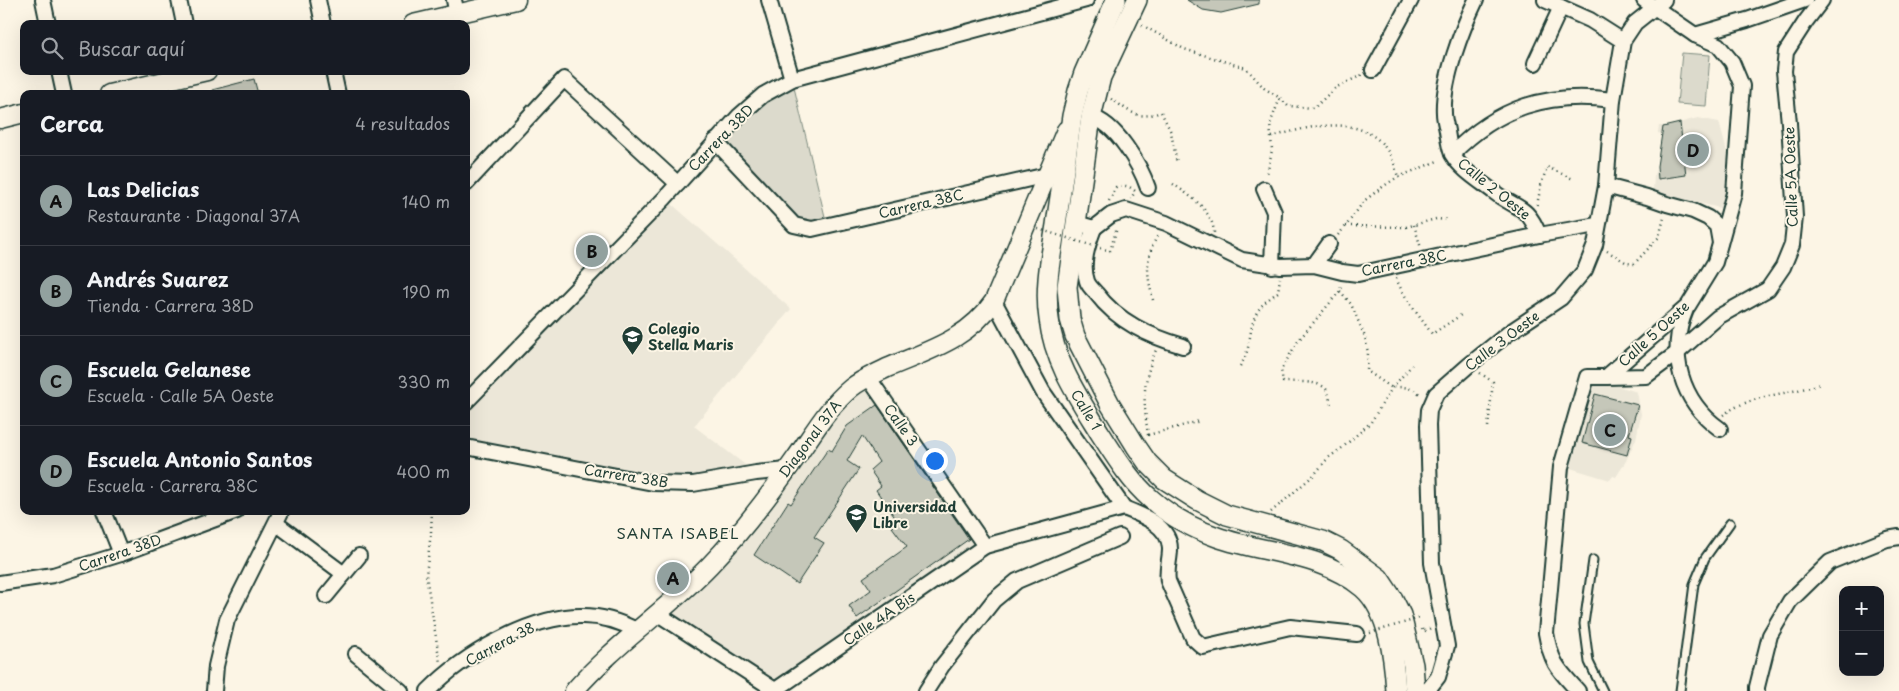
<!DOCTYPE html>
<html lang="es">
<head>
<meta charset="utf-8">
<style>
	body { margin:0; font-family:"Playpen Sans",sans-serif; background:#20242c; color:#f1f3f6 }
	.controls { position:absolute; right:15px; bottom:15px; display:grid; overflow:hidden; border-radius:10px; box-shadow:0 5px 20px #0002 }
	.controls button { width:45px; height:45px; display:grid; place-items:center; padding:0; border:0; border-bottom:1px solid #363941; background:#171b24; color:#f1f3f6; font:25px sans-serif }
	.you { position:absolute; left:934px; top:460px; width:18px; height:18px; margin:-12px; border:4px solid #fff; border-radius:50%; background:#1a73e8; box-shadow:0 0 0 8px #1a73e833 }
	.badge { display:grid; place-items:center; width:32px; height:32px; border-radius:50%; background:#92a19f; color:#111; font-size:16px; font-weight:700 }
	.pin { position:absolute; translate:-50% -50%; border:2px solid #fff; box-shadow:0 1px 5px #0006 }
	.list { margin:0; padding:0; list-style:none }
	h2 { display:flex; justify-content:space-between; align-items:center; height:65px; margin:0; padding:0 20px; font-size:21px }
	h2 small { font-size:16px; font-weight:400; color:#9ea1a6 }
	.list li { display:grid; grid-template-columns:32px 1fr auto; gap:15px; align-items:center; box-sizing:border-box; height:90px; padding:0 20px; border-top:1px solid #363941 }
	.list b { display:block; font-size:19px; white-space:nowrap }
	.list p { margin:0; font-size:16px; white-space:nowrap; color:#9ea1a6 }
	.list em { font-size:16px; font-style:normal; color:#9ea1a6 }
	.icon { flex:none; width:28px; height:28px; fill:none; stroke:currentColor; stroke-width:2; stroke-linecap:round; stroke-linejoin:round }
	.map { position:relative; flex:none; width:1899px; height:691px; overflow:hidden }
	.search { position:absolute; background:#171b24; box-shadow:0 5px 20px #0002; left:20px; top:20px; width:450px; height:55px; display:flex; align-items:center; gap:12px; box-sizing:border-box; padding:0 18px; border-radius:10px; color:#9ea1a6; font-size:19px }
	.panel { position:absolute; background:#171b24; box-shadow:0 5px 20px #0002; left:20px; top:90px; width:450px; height:425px; border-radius:10px }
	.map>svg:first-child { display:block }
</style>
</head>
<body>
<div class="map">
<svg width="1899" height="691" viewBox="0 0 1899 691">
	<rect width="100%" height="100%" fill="#fcf5e5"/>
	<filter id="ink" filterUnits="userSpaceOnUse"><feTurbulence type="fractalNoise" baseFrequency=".02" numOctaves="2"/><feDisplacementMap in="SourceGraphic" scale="10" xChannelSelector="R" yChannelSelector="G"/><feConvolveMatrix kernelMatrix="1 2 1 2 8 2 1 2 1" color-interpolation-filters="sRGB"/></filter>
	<g filter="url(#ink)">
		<g fill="#ece7d8">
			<path d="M1698,118L1719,122L1732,171L1724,209L1653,192L1654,175L1657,166L1662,134L1658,133L1659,126H1667Z"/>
			<path d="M665,198L791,309L694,426L756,473L693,484L466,447V402Z"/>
			<path d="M868,377L985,546L775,690L658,614Z"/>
			<path d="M1595,379L1637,392L1641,414L1636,439L1626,461L1616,477L1613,476L1610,480L1570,468Z"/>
		</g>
		<g fill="#dcdacc" stroke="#7e8c80">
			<path d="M1682,53L1710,55L1706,106L1677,104Z"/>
			<path d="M792,79L827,225H794L715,141Z"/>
		</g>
		<g fill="#c5c7b9" stroke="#1f3d34">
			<path d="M1187,0H1259V4L1221,13L1203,10Z"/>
			<path d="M254,79L258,94H213L212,90Z"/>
			<path d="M1680,123L1686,175L1658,179L1657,166L1663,127Z"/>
			<path d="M1595,394L1638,405L1629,435L1632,436L1627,455L1582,443Z"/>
			<path d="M877,405L969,539L857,618L849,606L871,590L863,578L907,547L892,527L898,522L876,490L881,486L870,470L879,462L862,436L847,461L859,469L814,537L824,543L797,584L754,555L788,502L791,504L828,449L832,451L847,426Z"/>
		</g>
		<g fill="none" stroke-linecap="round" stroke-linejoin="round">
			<defs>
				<g id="service">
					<path d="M1593,560L1584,624L1589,662L1603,691"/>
					<path d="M1680,691L1694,584L1705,558L1730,523"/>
				</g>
				<g id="minor">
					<path d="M43,0L48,24"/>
					<path d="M179,0L184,24"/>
					<path d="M318,0L323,24"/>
					<path d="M454,0L457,14"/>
					<path d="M769,0L792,79"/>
					<path d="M1476,0C1462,29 1442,81 1444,113C1444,119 1446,125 1447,131C1448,138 1449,147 1452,154C1460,169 1480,181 1494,192C1517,210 1527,204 1539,235"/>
					<path d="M1545,0L1590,20L1623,41"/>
					<path d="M1695,35L1747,20L1805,0"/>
					<path d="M1535,63L1561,7"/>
					<path d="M1373,70L1411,0"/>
					<path d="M59,71L64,94"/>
					<path d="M333,71L338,94"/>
					<path d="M1091,117C1116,123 1140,165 1148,188"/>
					<path d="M715,141L794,225L812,229L1047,175"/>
					<path d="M1452,154C1498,107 1548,91 1613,100"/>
					<path d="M466,184L564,79L678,184"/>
					<path d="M1606,186L1647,197L1667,204L1693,211L1708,218L1717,226L1720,243"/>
					<path d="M1264,189L1274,212L1272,266"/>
					<path d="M1076,223L1094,228L1111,215L1126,210L1166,223L1242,260L1280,266L1314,265L1342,272L1358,274L1539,235L1597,225"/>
					<path d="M1094,228C1088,244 1081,264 1087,281C1088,285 1093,290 1096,293C1118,322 1149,336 1183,346"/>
					<path d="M1314,265L1329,244"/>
					<path d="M994,301L1043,392L1124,508C1142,515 1170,526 1170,549C1170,560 1166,569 1168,581L1193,638L1203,647L1290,627L1357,634"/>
					<path d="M1686,309C1667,354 1681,401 1720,429"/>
					<path d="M868,377L985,546"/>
					<path d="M1606,377L1646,376L1677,353L1718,317L1768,289L1783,267L1792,245L1795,217L1789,123L1784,71L1786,52L1806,21L1822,0"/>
					<path d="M466,402L665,198L739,116L763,95L792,79L1086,0"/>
					<path d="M466,447L653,483L693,484L756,473L787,470"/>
					<path d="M104,511L121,554"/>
					<path d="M277,524L344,574"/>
					<path d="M0,583L53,575L121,554L237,511"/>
					<path d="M326,596L359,556"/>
					<path d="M658,614L775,690"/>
					<path d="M356,654L401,691"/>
					<path d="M214,691L216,666L227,620L281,512"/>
					<path d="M428,691C463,655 531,615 583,616C602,616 621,622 638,631"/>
					<path d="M774,691L985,546L1124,508"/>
					<path d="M926,691L942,666L994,600L1017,581L1120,537"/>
					<path d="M1427,691L1438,677L1447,646L1432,563L1428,425L1429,410L1436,394L1469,365L1510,332L1561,298L1585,270L1595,245L1606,186L1613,100L1623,41L1635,23L1664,0"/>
					<path d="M1578,691C1558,669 1551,663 1546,633L1561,467L1587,377H1606L1688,306L1715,262L1734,193L1742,86L1732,62L1718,45L1695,35L1644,0"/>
					<path d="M1757,691V687L1770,635L1790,601L1830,562L1887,539L1899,537"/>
				</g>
				<g id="tertiary">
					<path d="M413,24L516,0"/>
					<path d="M109,94L207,71"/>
					<path d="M0,119L24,113"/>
					<path d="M574,691C615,644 667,610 710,565C741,533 769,496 795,459C813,434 827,408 851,388C862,379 875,374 887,368C929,350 967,340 994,301L1066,130"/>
				</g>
				<g id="secondary">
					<path d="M1116,0L1084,73L1078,91L1072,116C1067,152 1061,188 1056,225C1051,256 1044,287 1049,319C1054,362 1078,397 1100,433C1115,456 1130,481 1151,499C1169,515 1194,529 1217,537C1265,554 1322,553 1363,588C1389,611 1394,659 1396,691"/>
					<path d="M1137,0L1101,77L1091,117L1067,287L1070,319L1075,336L1110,404L1136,446L1147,462L1164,479L1197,500L1227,515L1323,541L1341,550L1379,578L1393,599L1401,615L1413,665L1415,691"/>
				</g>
			</defs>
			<use href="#service" stroke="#1f3d34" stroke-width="11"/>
			<use href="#minor" stroke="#1f3d34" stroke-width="18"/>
			<use href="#tertiary" stroke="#1f3d34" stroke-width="21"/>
			<use href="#secondary" stroke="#1f3d34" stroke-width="22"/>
			<g stroke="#1f3d34" stroke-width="2.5" stroke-dasharray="1 4" stroke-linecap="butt">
				<path d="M1142,25L1184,49L1246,68L1264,88L1280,98L1270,124L1272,150L1267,175"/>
				<path d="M1280,98L1288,106L1314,108L1335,88L1362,75"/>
				<path d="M1111,99C1130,111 1137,121 1161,112L1171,132L1177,164"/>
				<path d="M1272,137C1312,125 1370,111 1392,159C1395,164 1396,171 1398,177"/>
				<path d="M1173,184C1190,196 1213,210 1214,233"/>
				<path d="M1109,201L1116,187C1124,185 1128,185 1135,191L1131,199"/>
				<path d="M1537,205L1541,185L1547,167L1573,179"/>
				<path d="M1414,225L1421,248"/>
				<path d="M1346,226L1406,227L1436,219L1449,220"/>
				<path d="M1338,235L1346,226L1364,201L1384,186L1396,178L1440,160"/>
				<path d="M1110,251L1117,228"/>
				<path d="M1607,251L1627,263L1634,264L1659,237L1664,218"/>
				<path d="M1396,278C1405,300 1419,315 1432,334L1461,315"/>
				<path d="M1340,291L1351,304L1365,337L1368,353L1367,371L1392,388C1404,386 1411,387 1421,395"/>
				<path d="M1153,300C1147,274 1144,259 1158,235"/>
				<path d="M1240,366C1252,349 1248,331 1256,314C1261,304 1270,298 1278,292L1280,278"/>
				<path d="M1480,373L1493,382L1488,427"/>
				<path d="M1331,404C1329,400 1329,392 1326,389C1319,380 1293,382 1283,382L1281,370L1298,341L1340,291L1341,284"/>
				<path d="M1723,415C1751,394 1788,395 1820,384"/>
				<path d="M1148,435C1143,400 1142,383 1156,350"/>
				<path d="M1148,435L1200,421"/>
				<path d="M432,511L431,532L426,575L440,663"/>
				<path d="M1271,512L1314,475L1328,458L1342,448L1371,422L1392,388L1412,365"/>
				<path d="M1422,629L1423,632L1431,628"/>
			</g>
			<use href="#service" stroke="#fcf5e5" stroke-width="7"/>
			<use href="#minor" stroke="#fcf5e5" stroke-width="14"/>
			<use href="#tertiary" stroke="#fcf5e5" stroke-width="18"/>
			<use href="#secondary" stroke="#fcf5e5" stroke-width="19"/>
			<g stroke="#1f3d34" stroke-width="2.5" stroke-dasharray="1 4" stroke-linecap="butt">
				<path d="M1038,229L1110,251"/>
				<path d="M1370,633L1420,618"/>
			</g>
		</g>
	</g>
	<defs>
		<symbol id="school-pin" viewBox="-11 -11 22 30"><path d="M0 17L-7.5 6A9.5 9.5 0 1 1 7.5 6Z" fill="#1f3d34" stroke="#fcf5e5"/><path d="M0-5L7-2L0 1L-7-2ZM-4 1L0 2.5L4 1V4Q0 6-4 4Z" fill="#fff"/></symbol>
		<symbol id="university-pin" viewBox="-11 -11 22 30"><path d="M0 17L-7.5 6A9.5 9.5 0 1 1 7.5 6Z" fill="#1f3d34" stroke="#fcf5e5"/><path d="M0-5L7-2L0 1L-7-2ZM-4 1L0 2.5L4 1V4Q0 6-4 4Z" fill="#fff"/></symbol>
	</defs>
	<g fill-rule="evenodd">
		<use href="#school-pin" x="620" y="324" width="25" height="34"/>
		<use href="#university-pin" x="844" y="502" width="25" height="34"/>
	</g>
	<g text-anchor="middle" stroke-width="4" stroke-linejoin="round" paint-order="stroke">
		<g font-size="14" fill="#1f3d34" stroke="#fcf5e5">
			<text transform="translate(721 138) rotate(-46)" y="5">Carrera 38D</text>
			<text transform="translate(1791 177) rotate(-92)" y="5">Calle 5A Oeste</text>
			<text transform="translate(1494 189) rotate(39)" y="5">Calle 2 Oeste</text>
			<text transform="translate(921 204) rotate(-13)" y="5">Carrera 38C</text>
			<text transform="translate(1404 263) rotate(-11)" y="5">Carrera 38C</text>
			<text transform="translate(1654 334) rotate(-42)" y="5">Calle 5 Oeste</text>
			<text transform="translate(1502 341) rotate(-37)" y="5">Calle 3 Oeste</text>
			<text transform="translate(1086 410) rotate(59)" y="5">Calle 1</text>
			<text transform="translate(901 425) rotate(55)" y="5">Calle 3</text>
			<text transform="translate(810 439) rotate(-53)" y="5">Diagonal 37A</text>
			<text transform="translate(626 476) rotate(9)" y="5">Carrera 38B</text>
			<text transform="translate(120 553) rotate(-19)" y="5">Carrera 38D</text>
			<text transform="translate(879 619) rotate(-34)" y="5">Calle 4A Bis</text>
			<text transform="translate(500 644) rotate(-28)" y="5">Carrera 38</text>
		</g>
		<g font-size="14" font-weight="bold" fill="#1f3d34" stroke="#fcf5e5" text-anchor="start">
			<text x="648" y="334">Colegio<tspan x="648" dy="16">Stella Maris</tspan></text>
			<text x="873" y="512">Universidad<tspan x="873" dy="16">Libre</tspan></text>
		</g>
		<g font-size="15" letter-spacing="1" fill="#1f3d34" stroke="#fcf5e5">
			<text x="678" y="539">SANTA ISABEL</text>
		</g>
	</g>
</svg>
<div class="controls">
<button>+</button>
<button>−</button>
</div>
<div class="you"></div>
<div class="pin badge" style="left:673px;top:578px">A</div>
<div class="pin badge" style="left:592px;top:251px">B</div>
<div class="pin badge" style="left:1610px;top:430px">C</div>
<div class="pin badge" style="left:1693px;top:150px">D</div>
<div class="search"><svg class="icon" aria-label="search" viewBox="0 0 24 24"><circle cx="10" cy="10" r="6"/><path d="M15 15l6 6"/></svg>Buscar aquí</div>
<section class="panel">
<h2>Cerca<small>4 resultados</small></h2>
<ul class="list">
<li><span class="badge">A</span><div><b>Las Delicias</b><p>Restaurante · Diagonal 37A</p></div><em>140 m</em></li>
<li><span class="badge">B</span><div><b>Andrés Suarez</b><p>Tienda · Carrera 38D</p></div><em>190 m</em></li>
<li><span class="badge">C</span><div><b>Escuela Gelanese</b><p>Escuela · Calle 5A Oeste</p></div><em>330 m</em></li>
<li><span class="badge">D</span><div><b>Escuela Antonio Santos</b><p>Escuela · Carrera 38C</p></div><em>400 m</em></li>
</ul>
</section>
</div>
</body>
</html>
